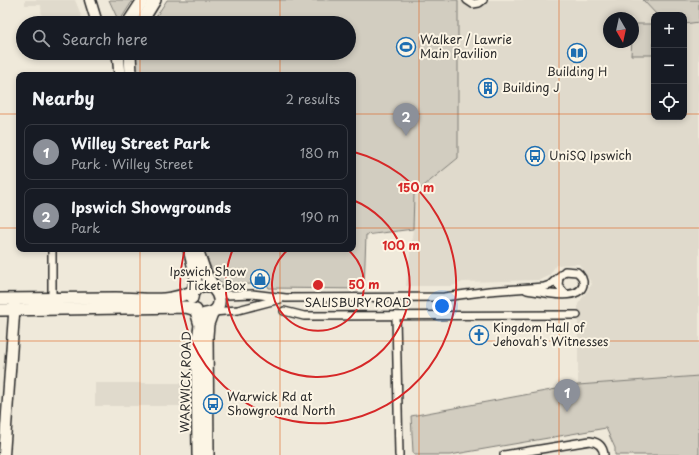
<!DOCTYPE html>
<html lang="en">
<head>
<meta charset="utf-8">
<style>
	body { margin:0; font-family:"Playpen Sans",sans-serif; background:#242831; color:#f1f3f6 }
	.controls { position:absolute; right:12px; top:12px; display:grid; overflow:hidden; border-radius:8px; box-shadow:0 2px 6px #0003 }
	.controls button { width:36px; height:36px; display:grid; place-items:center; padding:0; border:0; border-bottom:1px solid #363941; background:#171b24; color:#f1f3f6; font:20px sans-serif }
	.compass { position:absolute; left:603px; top:12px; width:36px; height:36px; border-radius:50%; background:#171b24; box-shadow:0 2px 6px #0003; rotate:171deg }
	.you { position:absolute; left:442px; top:306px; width:14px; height:14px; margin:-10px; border:3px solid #fff; border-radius:50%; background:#1a73e8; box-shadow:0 0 0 6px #1a73e833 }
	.badge { display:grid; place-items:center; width:26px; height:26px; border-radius:50%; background:#8c9099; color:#fff; font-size:13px; font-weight:700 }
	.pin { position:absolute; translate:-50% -33px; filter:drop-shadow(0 1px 2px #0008) }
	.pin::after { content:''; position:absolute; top:21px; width:14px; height:12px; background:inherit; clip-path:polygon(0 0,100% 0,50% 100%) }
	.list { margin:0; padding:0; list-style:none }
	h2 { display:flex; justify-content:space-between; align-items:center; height:52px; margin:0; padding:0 16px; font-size:17px }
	h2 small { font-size:13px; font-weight:400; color:#9ea1a6 }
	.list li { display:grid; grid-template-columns:26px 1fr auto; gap:12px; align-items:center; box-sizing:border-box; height:56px; margin:0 8px 8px; padding:0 8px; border:1px solid #363941; border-radius:8px }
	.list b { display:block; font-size:15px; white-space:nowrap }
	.list p { margin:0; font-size:13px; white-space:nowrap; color:#9ea1a6 }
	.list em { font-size:13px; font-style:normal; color:#9ea1a6 }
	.icon { flex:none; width:22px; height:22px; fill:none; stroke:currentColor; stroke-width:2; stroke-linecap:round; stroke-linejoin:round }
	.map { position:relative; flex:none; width:699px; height:455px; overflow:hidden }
	.search { position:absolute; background:#171b24; box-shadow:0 2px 6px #0003; left:16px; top:16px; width:340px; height:44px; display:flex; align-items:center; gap:10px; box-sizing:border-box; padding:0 14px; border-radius:22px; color:#9ea1a6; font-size:15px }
	.panel { position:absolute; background:#171b24; box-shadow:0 2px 6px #0003; left:16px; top:72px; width:340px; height:180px; border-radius:8px }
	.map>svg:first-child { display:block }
</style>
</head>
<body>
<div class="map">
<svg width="699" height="455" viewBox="0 0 699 455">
	<rect width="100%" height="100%" fill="#efe9da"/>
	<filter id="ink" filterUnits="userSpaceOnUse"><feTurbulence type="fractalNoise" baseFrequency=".025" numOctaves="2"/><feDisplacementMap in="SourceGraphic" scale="8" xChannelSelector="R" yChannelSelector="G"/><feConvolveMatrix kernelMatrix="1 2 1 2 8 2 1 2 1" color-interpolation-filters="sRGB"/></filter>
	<g filter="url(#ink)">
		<g fill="#e0dacc" fill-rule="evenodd">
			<path d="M25,0H75L83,20L76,23H42L41,5H25Z"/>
			<path d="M458,0H699V376L578,385V304L592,284L579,264L556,265L549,276L540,280L463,282L452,286H406L413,229L414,194L458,158ZM654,15H684V117H654ZM609,18H633V42H609Z"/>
			<rect x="95" y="383" width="94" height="23"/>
		</g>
		<g fill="#d2cdc0" stroke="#7e7c76">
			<path d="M109,0H133L119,22Z"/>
			<path d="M167,0H458V158L414,194L413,229L366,235L364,289L269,288L265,281H256L252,284L224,285L215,277L203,249H353V75H137L135,63L136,53H349V23H152Z"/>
			<path d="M643,0H699V22L684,24V15H657Z"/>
			<path d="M633,24H653L654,55H631Z"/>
			<path d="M699,376V455H615V448L606,428L450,455H414L413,452L411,416L578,385Z"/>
		</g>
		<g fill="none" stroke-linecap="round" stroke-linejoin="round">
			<defs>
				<g id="minor">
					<path d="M467,0L473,4L479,3L483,0"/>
					<path d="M52,249V303"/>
					<path d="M527,290C540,292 579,302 583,285C584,280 581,275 577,272L565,271L559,277L558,285L565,294"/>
					<path d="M216,291L226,295L252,294L286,298L444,297L489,291L544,287L550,285L559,277"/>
					<path d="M284,311L304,316L577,315"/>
					<path d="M213,312L238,310L280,299"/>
					<path d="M396,316L399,455"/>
					<path d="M504,455L590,441C598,442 603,446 604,455"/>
				</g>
				<g id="secondary">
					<path d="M90,0L97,23"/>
					<path d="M4,455L15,301"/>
				</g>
				<g id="primary">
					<path d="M128,23L143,0"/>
					<path d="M141,23L155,0"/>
					<path d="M118,53L120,75"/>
					<path d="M130,53L131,75"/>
					<path d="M189,249L196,276L192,298"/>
					<path d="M197,249L206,275L216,290"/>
					<path d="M194,291C214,271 233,312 205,314"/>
					<path d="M0,299C39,299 77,298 116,298C145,298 165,304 194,291"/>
					<path d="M0,310L186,307L196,310"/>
					<path d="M196,311L200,325L197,346L198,455"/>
					<path d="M208,455L207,336L208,324L212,313"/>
				</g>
			</defs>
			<use href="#minor" stroke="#2b2b2b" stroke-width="10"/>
			<use href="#secondary" stroke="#2b2b2b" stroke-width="13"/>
			<use href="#primary" stroke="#2b2b2b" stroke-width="14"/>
			<use href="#minor" stroke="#fcf5e5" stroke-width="7"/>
			<use href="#secondary" stroke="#fcf5e5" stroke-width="10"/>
			<use href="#primary" stroke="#fcf5e5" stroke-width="11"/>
		</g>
	</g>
	<path fill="none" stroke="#df570e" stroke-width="1" stroke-opacity="0.55" d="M140,0V23M280,0V23M419,0V455M559,0V455M140,53V75M280,53V75M0,114H19M353,114H654M684,114H699M0,228H19M353,228H699M140,249V455M280,249V455M0,341H699"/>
	<g fill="none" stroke="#d62828" stroke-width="2">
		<path d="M347 249A46 46 0 1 1 289 249"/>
		<path d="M353 200A92 92 0 1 1 233 249"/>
		<path d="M354 152A138 138 0 1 1 185 249"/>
	</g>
	<defs>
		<symbol id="stadium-ring" viewBox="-11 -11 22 22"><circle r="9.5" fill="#fcf5e5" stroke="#1f6fb2" stroke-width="1.5"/><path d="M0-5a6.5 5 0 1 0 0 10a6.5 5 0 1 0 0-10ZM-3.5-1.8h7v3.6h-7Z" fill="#1f6fb2"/></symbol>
		<symbol id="library-ring" viewBox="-11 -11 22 22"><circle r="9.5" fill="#fcf5e5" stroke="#1f6fb2" stroke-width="1.5"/><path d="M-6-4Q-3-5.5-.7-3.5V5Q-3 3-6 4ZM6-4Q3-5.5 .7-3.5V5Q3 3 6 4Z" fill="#1f6fb2"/></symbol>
		<symbol id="building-ring" viewBox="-11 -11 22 22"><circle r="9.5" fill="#fcf5e5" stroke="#1f6fb2" stroke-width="1.5"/><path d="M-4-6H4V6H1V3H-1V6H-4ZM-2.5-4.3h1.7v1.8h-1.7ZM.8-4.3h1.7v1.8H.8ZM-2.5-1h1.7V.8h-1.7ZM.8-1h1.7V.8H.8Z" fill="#1f6fb2"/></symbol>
		<symbol id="bus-ring" viewBox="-11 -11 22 22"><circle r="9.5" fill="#fcf5e5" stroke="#1f6fb2" stroke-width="1.5"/><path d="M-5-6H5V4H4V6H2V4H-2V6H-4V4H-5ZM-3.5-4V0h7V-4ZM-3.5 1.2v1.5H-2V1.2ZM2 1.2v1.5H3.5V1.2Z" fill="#1f6fb2"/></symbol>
		<symbol id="shop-ring" viewBox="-11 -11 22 22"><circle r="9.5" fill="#fcf5e5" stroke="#1f6fb2" stroke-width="1.5"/><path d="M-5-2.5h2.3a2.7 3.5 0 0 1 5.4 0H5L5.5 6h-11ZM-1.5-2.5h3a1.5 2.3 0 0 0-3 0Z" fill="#1f6fb2"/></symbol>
		<symbol id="church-ring" viewBox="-11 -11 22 22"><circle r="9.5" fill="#fcf5e5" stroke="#1f6fb2" stroke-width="1.5"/><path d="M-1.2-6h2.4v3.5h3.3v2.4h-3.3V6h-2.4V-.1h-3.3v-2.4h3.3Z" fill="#1f6fb2"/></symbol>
	</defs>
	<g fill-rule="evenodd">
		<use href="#stadium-ring" x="395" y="36" width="22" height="22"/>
		<use href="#library-ring" x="566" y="42" width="22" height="22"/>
		<use href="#building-ring" x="477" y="77" width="22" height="22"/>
		<use href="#bus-ring" x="524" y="145" width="22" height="22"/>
		<use href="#shop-ring" x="249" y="268" width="22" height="22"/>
		<use href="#church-ring" x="468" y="324" width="22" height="22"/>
		<use href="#bus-ring" x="202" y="393" width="22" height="22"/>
	</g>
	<g text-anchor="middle" stroke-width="4" stroke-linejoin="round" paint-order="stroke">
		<g font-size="12" fill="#2b2b2b" stroke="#fcf5e5" text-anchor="start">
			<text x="420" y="44">Walker / Lawrie<tspan x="420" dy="14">Main Pavilion</tspan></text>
			<text x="577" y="76" text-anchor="middle">Building H</text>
			<text x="502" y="92">Building J</text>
			<text x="549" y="160">UniSQ Ipswich</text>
			<text x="246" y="276" text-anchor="end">Ipswich Show<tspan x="246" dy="14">Ticket Box</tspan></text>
			<text x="493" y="332">Kingdom Hall of<tspan x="493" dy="14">Jehovah's Witnesses</tspan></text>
			<text x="227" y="401">Warwick Rd at<tspan x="227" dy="14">Showground North</tspan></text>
		</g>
		<g font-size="12" fill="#2b2b2b" stroke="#fcf5e5">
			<text x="358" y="307">SALISBURY ROAD</text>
			<text transform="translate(186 382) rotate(-89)" y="4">WARWICK ROAD</text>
		</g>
	</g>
	<circle cx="318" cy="285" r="6" fill="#d62828" stroke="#fcf5e5" stroke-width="2"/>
	<g font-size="12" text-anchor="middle" font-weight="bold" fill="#d62828" stroke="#fcf5e5" stroke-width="4" stroke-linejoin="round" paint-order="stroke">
		<text x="416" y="192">150 m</text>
		<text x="401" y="250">100 m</text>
		<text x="364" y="289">50 m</text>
	</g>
</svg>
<div class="controls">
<button>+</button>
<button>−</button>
<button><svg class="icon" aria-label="locate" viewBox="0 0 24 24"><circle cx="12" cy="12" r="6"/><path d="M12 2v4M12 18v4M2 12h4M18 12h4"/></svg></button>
</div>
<svg class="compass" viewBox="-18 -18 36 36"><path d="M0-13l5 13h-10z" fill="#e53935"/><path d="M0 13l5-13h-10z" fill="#9ea1a6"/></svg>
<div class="you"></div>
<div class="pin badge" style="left:567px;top:412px">1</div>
<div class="pin badge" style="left:406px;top:136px">2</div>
<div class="search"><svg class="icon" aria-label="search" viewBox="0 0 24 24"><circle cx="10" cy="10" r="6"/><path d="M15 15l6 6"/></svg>Search here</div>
<section class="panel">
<h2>Nearby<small>2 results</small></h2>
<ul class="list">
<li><span class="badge">1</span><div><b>Willey Street Park</b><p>Park · Willey Street</p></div><em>180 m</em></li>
<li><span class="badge">2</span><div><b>Ipswich Showgrounds</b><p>Park</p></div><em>190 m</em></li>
</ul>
</section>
</div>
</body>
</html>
